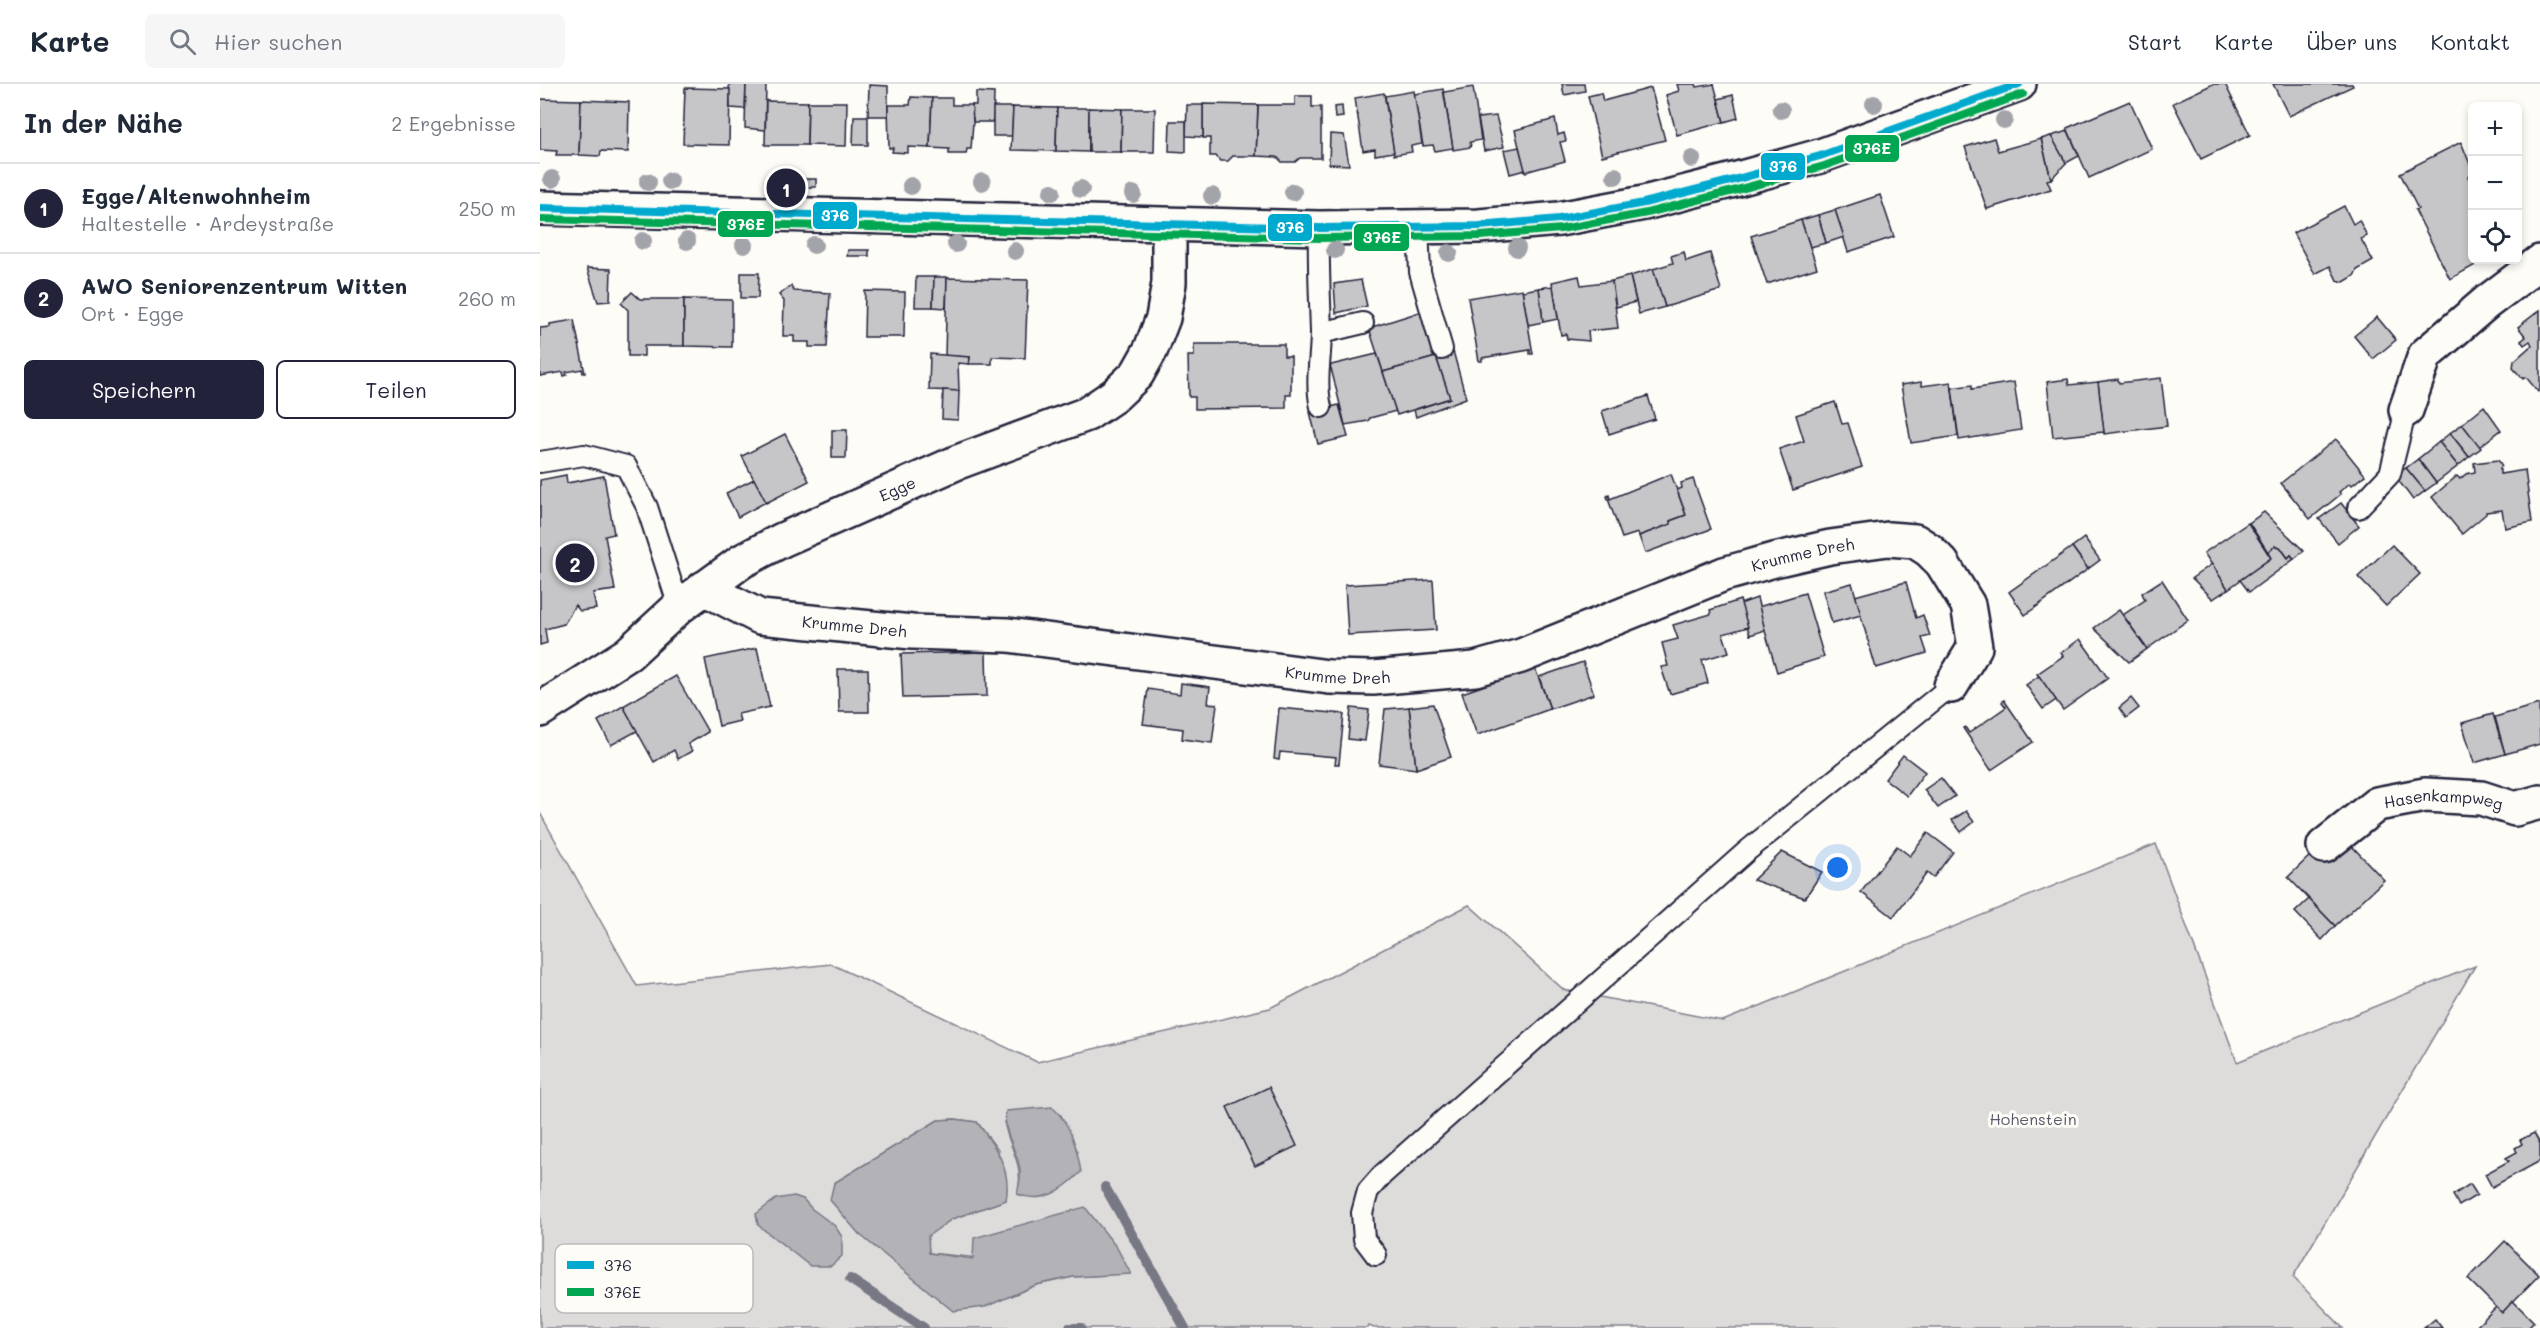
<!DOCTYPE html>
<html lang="de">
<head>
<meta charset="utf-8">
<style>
	body { margin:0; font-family:Mali,sans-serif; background:#f6f6f7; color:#1f2937 }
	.controls { position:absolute; right:18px; top:18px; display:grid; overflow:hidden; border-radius:9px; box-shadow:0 3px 9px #0003 }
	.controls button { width:54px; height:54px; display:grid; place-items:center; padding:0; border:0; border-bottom:2px solid #e0e1e3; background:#fff; color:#1f2937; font:30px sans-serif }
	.you { position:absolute; left:1298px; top:784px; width:21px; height:21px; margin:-15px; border:4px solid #fff; border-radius:50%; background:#1a73e8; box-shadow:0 0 0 9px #1a73e833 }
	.badge { display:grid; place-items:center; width:39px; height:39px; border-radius:50%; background:#22223b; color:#fff; font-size:20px; font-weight:700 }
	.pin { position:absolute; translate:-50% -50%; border:3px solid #fff; box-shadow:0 2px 6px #0006 }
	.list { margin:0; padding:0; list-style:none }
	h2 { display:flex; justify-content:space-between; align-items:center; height:78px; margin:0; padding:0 24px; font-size:26px }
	h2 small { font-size:20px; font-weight:400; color:#747a83 }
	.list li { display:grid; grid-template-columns:39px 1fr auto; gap:18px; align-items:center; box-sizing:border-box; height:90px; padding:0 24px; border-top:2px solid #e0e1e3 }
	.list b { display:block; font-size:22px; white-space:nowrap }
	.list p { margin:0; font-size:20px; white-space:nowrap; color:#747a83 }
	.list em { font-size:20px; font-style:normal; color:#747a83 }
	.actions { display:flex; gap:12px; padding:18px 24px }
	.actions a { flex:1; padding:14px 0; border:2px solid #22223b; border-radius:9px; text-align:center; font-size:21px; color:#22223b }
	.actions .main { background:#22223b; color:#fff }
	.icon { flex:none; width:33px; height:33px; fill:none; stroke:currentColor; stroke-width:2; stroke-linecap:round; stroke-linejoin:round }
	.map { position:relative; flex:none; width:2000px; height:1244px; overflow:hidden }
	header { display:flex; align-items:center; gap:36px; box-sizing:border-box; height:84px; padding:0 30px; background:#fff; border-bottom:2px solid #e0e1e3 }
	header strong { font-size:28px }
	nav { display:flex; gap:33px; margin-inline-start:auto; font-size:21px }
	.search { width:420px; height:54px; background:#f6f6f7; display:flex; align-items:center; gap:15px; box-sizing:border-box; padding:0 21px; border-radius:9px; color:#747a83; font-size:22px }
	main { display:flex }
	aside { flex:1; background:#fff }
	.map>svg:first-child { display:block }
</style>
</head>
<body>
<header>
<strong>Karte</strong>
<div class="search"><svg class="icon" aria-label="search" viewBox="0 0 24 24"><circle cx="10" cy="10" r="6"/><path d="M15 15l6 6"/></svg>Hier suchen</div>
<nav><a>Start</a><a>Karte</a><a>Über uns</a><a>Kontakt</a></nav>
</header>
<main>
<aside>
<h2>In der Nähe<small>2 Ergebnisse</small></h2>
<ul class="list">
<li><span class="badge">1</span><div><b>Egge/Altenwohnheim</b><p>Haltestelle · Ardeystraße</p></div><em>250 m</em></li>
<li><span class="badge">2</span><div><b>AWO Seniorenzentrum Witten</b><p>Ort · Egge</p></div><em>260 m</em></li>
</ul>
<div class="actions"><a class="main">Speichern</a><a>Teilen</a></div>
</aside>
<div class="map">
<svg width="2000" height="1244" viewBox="0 0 2000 1244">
	<rect width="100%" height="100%" fill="#fdfcf7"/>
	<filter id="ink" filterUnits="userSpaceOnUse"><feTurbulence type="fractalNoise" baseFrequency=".0167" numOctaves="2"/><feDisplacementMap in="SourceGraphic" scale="12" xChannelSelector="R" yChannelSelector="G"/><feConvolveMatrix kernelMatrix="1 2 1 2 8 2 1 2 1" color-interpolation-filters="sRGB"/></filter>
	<g filter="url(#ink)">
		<path fill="#dddcdb" stroke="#807f8b" stroke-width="1.5" fill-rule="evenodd" d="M0,729L97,902L291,880L497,978L730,924L929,821L1024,906L1183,937L1616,760L1697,978L1935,882L1753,1193L1803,1244H834L829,1242L828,1244H0ZM521,1031L538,1068L478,1110C484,1079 470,1067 464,1038ZM415,1035L437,1038L458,1066L466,1116L412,1135L387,1152L389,1169L591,1189L533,1193L496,1201L445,1223L294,1099L398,1036Z"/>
		<g fill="#b2b2b7" stroke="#787885" stroke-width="1.5">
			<path d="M512,1023C531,1039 537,1064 541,1088C524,1105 503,1121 477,1110C479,1102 481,1094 480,1086C477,1064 462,1050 466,1027Z"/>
			<path d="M415,1035L437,1038C455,1062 472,1085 466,1116L412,1135L388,1152L389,1169L433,1175L434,1154L545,1123L577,1164L591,1190L533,1193L496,1201L445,1223L413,1227L319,1150L290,1116L294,1099L398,1036Z"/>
			<path d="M254,1112L263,1115L272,1125L295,1142L302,1153V1172L291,1182H270L218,1141L216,1130L236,1115Z"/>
		</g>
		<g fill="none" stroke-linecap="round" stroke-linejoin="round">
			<g stroke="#787885" stroke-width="10">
				<path d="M565,1103L645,1244"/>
				<path d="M310,1195L384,1244"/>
				<path d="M529,1244H541"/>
			</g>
		</g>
		<g fill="#c6c6c8" stroke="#22223b" stroke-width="1.5">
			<path d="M189,0H206L205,25L190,24Z"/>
			<path d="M206,0H226L225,46L205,44Z"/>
			<path d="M1022,0H1044L1045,7L1024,11Z"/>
			<path d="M1137,0H1156L1157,3L1174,0L1184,38L1137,51L1126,11L1139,7Z"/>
			<path d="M1673,0H1685L1710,51L1661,75L1633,19Z"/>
			<path d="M1733,0H1812L1813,2L1749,32Z"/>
			<path d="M329,1L348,2V32H328Z"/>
			<path d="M933,3L941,56L930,58L931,63L913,66L904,8Z"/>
			<path d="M145,4L190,5L189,61L143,60Z"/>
			<path d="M1111,4L1125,56L1062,72L1048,12L1061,9L1063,17Z"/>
			<path d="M903,5L913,64L895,67L893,61L883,62L874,10Z"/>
			<path d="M874,7L882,60L871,62L872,68L854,71L845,12Z"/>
			<path d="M436,8L454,9L453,38H433V34H431L432,21H436Z"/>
			<path d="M844,9L854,68L835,71V65L823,67L815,14Z"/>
			<path d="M1193,11L1198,34L1184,38L1178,15Z"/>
			<path d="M755,12H772V23H781V74H760L755,78H742L737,73L716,72L718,21H755Z"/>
			<path d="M371,13L392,14L390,64L368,63V69L352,68L353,64H349L348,21H370Z"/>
			<path d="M392,14H412V21H432L433,38L431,65H427L426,70H409V65L390,64Z"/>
			<path d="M0,15L41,16L39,71H16L17,67L0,66Z"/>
			<path d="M41,16L89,18L88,68L61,67L60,72L39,71Z"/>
			<path d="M226,17L268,18L267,61H225Z"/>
			<path d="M1590,17L1612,65L1549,94L1527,44Z"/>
			<path d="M268,18H307L306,62L267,61Z"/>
			<path d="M663,20L718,21L716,72H693L688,77H680L676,72H670V54H663Z"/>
			<path d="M647,21H663V53L646,52Z"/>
			<path d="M802,22L803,33L795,34L794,23Z"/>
			<path d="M453,23H473L472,52H453Z"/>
			<path d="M473,23L517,24L516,67L471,66Z"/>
			<path d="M517,24H549V68L516,67Z"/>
			<path d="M549,24L582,25L581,68H549Z"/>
			<path d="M582,25H615L614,68H581Z"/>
			<path d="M314,32H328V61H313Z"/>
			<path d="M956,32L964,63L944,67L938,34Z"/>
			<path d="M1015,35L1018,51L1024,49L1026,57L1020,58L1025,77L985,88L975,46Z"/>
			<path d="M630,37H646V68L629,67Z"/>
			<path d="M1528,47L1539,72L1526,79L1511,52Z"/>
			<path d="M790,50L804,51L809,81L789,80Z"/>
			<path d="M1511,52L1526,79L1511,95L1501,55Z"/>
			<path d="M1454,54L1458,67L1501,55L1511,95L1507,96L1511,105L1447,125L1425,63Z"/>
			<path d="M1921,58L1932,85V91L1928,93L1932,98V176H1938L1939,179L1910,195L1875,126L1878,125L1860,89Z"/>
			<path d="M979,63L985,86L970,90L964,66Z"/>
			<rect x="256" y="95" width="20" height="8"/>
			<path d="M1340,111L1354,153L1308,168L1295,126Z"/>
			<path d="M1804,122L1813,140L1819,136L1827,152L1821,155L1833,177L1817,186L1814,192L1804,198L1797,196L1790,182L1775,190L1753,149Z"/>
			<path d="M1295,126L1304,153L1286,159L1278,131Z"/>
			<path d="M1278,131L1286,159L1270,163L1261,136Z"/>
			<path d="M1261,136L1277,184L1227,200L1211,152Z"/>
			<path d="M308,166H329V172H307Z"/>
			<path d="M1144,168L1146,177L1170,169L1181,206L1125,223L1113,185L1133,179L1131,172Z"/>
			<path d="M47,184L71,185L70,217L58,218Z"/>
			<path d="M1113,185L1125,223L1099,230L1090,192Z"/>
			<path d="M201,189H219L218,214H201Z"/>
			<path d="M1039,192L1041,201L1072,197L1078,244L1048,247L1049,257L1027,255L1026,250L1021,251L1012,198Z"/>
			<path d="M1090,192L1096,218L1076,223L1072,197Z"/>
			<path d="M376,193H394L393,223H375Z"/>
			<path d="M394,193H407L406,224L393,223Z"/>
			<path d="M407,194L488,196L485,274L452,273V280H429L430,273L405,272Z"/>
			<path d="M821,196L827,222L796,229L794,200Z"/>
			<path d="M251,202L254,207L290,209L287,263H269V258H254V252H243L244,217L239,211Z"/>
			<path d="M1013,202L1018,235L1003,238L999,204Z"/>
			<path d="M999,204L1003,238L988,241L982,207Z"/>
			<path d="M982,205L993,270H990V266L942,274V277H939L928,214Z"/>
			<path d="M325,207L365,208L364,253H324Z"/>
			<path d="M92,208L100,215H144V262H104V272H88V226L81,219Z"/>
			<path d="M144,215L192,216V263L144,262Z"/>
			<path d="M2000,226V306L1998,308L1986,293L1983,295L1973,284L1974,277L1992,261L1990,257L1984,261L1981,257L1986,253L1978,243Z"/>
			<path d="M880,228L896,273L843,288L829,244Z"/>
			<path d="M1837,233L1856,256L1833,275L1814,252Z"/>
			<path d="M34,236L45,289H43L42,285L26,288L27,291L24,292L23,288L0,292V244L10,243V240Z"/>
			<path d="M654,260H744V272H751V311H746V324L655,325V313H649L648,272H654Z"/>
			<path d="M913,267L926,314L876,333L874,326L910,314L896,273Z"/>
			<path d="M390,270L430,273L429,280L418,279L419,307L389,306Z"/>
			<path d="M837,270L856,327L830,334L828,337L805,341L791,284L787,282Z"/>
			<path d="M896,273L910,314L857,331L843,288Z"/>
			<path d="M1621,294L1627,342L1564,350L1558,298L1578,295L1579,299Z"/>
			<path d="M1528,295L1529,301L1558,298L1564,348L1513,353L1507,298Z"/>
			<path d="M1381,298L1382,302L1411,298L1418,352L1371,359L1361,301Z"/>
			<path d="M1474,298L1481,346L1419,356L1412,304L1432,301V305Z"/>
			<path d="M403,306L419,307L418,336L402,335Z"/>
			<path d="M1108,312L1115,335L1069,350L1062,327Z"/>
			<path d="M1295,318L1302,340L1308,339L1322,383L1253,406L1239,365L1264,357L1256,331Z"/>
			<path d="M799,321L808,353L778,360L770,328Z"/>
			<path d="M1944,322L1961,346L1939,363L1922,340Z"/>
			<path d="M1922,340L1941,364L1929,373L1910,349Z"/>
			<path d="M292,346H307L306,374H292Z"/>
			<path d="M1910,349L1929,373L1918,382L1899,358Z"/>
			<path d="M245,350L269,397L226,419L202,372Z"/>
			<path d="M1796,355L1825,391L1812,401L1810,399L1799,408L1801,410L1770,435L1741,399Z"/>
			<path d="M1899,358L1918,382L1896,399L1878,375Z"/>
			<path d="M1878,375L1896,399L1885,407L1866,384Z"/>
			<path d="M1958,376L1962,382L1960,384V390L1985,386L1992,438L1965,444L1962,426L1946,428V430L1922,450L1892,413L1917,392L1920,395L1926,390L1935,388L1934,379Z"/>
			<path d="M1866,384L1885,407L1873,416L1855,392Z"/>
			<path d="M1131,390L1146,431L1130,437L1131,440L1099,452L1098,449L1082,454L1067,412L1069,411L1070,415Z"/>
			<path d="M26,391L27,399L64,392L74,450L65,452L75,506L53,509L56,525L40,527L35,521L24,540L5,545L7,559L0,561V396Z"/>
			<path d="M214,395L226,418L198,433L186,409Z"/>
			<path d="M1153,395L1171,445L1105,469L1099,452L1131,440L1130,437L1146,431L1137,406L1142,404L1141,399Z"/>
			<path d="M1801,419L1819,442L1798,459L1779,435Z"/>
			<path d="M1724,428L1764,467L1754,475L1751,471L1748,474L1740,463L1735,462L1728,468L1709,439Z"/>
			<path d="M1708,439L1731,474L1688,505L1664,469Z"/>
			<path d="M1544,454L1560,476L1548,485L1532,463Z"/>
			<path d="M1852,461L1880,490L1846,522L1818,493Z"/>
			<path d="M1735,462L1740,463L1748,474L1751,471L1754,475L1709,508L1700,496L1731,474L1728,468Z"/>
			<path d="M1532,463L1548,485L1485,531L1469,508Z"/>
			<path d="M1672,480L1688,505L1673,515L1652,494Z"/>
			<path d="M893,496L896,546L808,551L805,501Z"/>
			<path d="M1622,496L1648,536L1607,565L1583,531L1605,516L1602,509Z"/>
			<path d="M1366,498L1376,534L1383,531L1390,552L1382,554L1387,569L1336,584L1315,512Z"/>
			<path d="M1312,499L1321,531L1292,539L1283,507Z"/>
			<path d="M1265,509L1284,573L1237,588L1218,523Z"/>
			<path d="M1217,514L1225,546L1210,551L1200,520Z"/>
			<path d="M1200,516L1208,543L1183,550L1189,568L1162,576L1168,599L1130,610L1121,583L1128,582L1122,559L1138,555L1133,541L1171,530L1170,526Z"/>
			<path d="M1579,526L1607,565L1589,578L1554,544Z"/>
			<path d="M1540,555L1568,594L1523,626L1497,590L1523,572L1521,569Z"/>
			<path d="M217,564L230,623L198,630L200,637L179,642L165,575Z"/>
			<path d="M446,568L447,612L363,614L361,570Z"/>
			<path d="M1043,578L1054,610L1010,625L999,593Z"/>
			<path d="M995,584L1010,625L937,651L922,609Z"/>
			<path d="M298,585H328L329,628H299Z"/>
			<path d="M136,592L168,648L148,660L152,667L138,675L134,666L114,678L83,622Z"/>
			<path d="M1499,592L1516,616L1503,625L1486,601Z"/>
			<path d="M641,599L670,603L668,619L677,620L672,659L642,655L643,645L603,640L608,605L640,610Z"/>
			<path d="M1591,614L1599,624L1586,634L1579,624Z"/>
			<path d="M1464,616L1493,658L1451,686L1423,644L1425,643L1429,649L1466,623L1462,618Z"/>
			<path d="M893,620L911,673L876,685L869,623Z"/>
			<path d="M1999,620L2000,660L1965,670L1955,633Z"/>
			<path d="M83,622L97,647L71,661L58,637Z"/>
			<path d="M869,623L876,685L839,680L845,625Z"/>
			<path d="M739,624L804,630L799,680H795L796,673L740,668L739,676L734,675Z"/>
			<path d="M811,624L829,626L825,657L808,655Z"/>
			<path d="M1953,630L1965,670L1934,679L1922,639Z"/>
			<path d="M1363,671L1385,688L1367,712L1345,695Z"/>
			<path d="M1401,694L1415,712L1398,724L1384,706Z"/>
			<path d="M1426,727L1434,738L1421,748L1412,736Z"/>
			<path d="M1388,749L1413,768L1393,794L1387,789L1353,833L1321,808L1357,762L1370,772Z"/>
			<path d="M1809,759L1844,796L1795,842L1748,793L1777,765L1789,777Z"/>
			<path d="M1242,768L1282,788L1265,814L1213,796Z"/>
			<path d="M1769,815L1795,842L1782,856L1755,828Z"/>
			<path d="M729,1003L757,1062L715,1082L687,1023Z"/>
			<path d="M1994,1049L2000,1060V1077L1952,1103L1945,1090L1969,1077L1966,1074L1977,1068L1975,1064L1982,1060L1980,1056Z"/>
			<path d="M1930,1100L1937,1111L1919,1122L1913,1111Z"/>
			<path d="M1965,1157L1999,1191L1962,1229L1928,1195Z"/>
			<path d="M1973,1217L1994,1238L1988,1244H1935L1956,1223L1962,1229Z"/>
			<path d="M1895,1235L1902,1244H1884Z"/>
		</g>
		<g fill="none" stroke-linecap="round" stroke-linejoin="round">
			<defs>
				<g id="lane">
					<path d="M878,142L880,188L902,265"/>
					<path d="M779,144C778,178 780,213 781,248C781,273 775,298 781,323"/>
					<path d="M781,249L823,239"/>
					<path d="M0,378L44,371L86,382L107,423L139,523"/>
					<path d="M1818,424L1850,390L1866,326"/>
					<path d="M836,1171L824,1155L822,1129L828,1107L842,1091L1207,767L1411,602"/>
				</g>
				<g id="street">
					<path d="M1866,326L1885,271L1947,218L2000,178"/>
					<path id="s1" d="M164,504L220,533L372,548L468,551L789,593L833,594L935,585L981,572L1184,490L1234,476L1290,463L1348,455L1375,457L1389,466L1402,479L1428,521L1435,563L1411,602"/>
					<path id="s2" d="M0,626L88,570L139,523L202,477L242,456L418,378L547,330L575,311L597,290L611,265L623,234L629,199V141"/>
					<path id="s3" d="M1784,762L1837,720L1885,711L1941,714L1975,725L2000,718"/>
				</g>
				<path id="secondary" d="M0,124L779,144L939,142L1019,135L1104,119L1194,96L1280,72L1479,0"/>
			</defs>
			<use href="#lane" stroke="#22223b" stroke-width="24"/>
			<use href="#street" stroke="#22223b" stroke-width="38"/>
			<use href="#secondary" stroke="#22223b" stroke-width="38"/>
			<use href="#lane" stroke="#fdfcf7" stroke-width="20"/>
			<use href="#street" stroke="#fdfcf7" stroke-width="33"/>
			<use href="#secondary" stroke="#fdfcf7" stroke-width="33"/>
			<defs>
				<path id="bus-1" d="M0,124L779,144L939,142L1019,135L1104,119L1194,96L1280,72L1479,0"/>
				<path id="bus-2" d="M0,135L779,154L940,152L1021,145L1107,129L1197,106L1284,82L1483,10"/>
			</defs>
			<use href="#bus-1" stroke="#fdfcf7" stroke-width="12"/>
			<use href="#bus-2" stroke="#fdfcf7" stroke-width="12"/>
			<use href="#bus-1" stroke="#00a9ce" stroke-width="8"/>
			<use href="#bus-2" stroke="#00a651" stroke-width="8"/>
		</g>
		<g fill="#a3a3aa">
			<circle cx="1334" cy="20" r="9"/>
			<circle cx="1241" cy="26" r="9"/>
			<circle cx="1464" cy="36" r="9"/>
			<circle cx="1152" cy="75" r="9"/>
			<circle cx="1075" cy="92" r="9"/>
			<circle cx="12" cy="95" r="9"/>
			<circle cx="130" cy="97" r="9"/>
			<circle cx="108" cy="98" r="9"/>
			<circle cx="442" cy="98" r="9"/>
			<circle cx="371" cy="102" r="9"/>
			<circle cx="541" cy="105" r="9"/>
			<circle cx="512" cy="108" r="9"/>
			<circle cx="753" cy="108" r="9"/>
			<circle cx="593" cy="110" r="9"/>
			<circle cx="672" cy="112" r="9"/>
			<circle cx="103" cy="157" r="9"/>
			<circle cx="147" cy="157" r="9"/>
			<circle cx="416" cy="160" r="9"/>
			<circle cx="204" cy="161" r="9"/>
			<circle cx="274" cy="161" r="9"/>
			<circle cx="977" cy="164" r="9"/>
			<circle cx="795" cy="166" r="9"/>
			<circle cx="475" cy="167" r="9"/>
			<circle cx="909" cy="169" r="9"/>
		</g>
	</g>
	<g text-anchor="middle" stroke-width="6" stroke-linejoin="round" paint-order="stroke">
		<g font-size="16" fill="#22223b" stroke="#fdfcf7">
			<text dy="6" stroke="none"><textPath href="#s2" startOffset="423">Egge</textPath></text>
			<text dy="6" stroke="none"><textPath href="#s1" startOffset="1130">Krumme Dreh</textPath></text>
			<text dy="6" stroke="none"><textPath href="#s1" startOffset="158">Krumme Dreh</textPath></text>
			<text dy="6" stroke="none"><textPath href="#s1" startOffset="644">Krumme Dreh</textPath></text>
			<text dy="6" stroke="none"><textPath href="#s3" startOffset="135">Hasenkampweg</textPath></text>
		</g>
		<g font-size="16" fill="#5a5a6b" stroke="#fdfcf7">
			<text x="1493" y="1041">Hohenstein</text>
		</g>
	</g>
	<rect x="15" y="1160" width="198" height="69" rx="9" fill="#fdfcf7" stroke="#bbbbbf" stroke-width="1.5"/>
	<rect x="27" y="1177" width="27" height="8" fill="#00a9ce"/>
	<rect x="27" y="1204" width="27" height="8" fill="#00a651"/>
	<g font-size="16" fill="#22223b">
		<text x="64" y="1187">376</text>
		<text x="64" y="1214">376E</text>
	</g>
	<g stroke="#fdfcf7" stroke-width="2">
		<rect x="1304" y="50" width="56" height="29" rx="6" fill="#00a651"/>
		<rect x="1220" y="68" width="46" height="29" rx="6" fill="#00a9ce"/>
		<rect x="272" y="117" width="46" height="29" rx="6" fill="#00a9ce"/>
		<rect x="177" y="126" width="57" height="28" rx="6" fill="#00a651"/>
		<rect x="727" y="129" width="46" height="29" rx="6" fill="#00a9ce"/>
		<rect x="813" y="139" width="57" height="29" rx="6" fill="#00a651"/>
	</g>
	<g font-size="16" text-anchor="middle" font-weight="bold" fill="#fff">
		<text x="1332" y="70">376E</text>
		<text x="1243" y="88">376</text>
		<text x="295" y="137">376</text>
		<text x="206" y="146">376E</text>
		<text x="750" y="149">376</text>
		<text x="842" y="159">376E</text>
	</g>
</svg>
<div class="controls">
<button>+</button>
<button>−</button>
<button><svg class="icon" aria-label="locate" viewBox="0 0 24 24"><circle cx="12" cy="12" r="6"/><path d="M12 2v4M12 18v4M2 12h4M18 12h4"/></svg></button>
</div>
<div class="you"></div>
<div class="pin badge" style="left:246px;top:104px">1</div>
<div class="pin badge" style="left:35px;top:479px">2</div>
</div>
</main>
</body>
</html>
